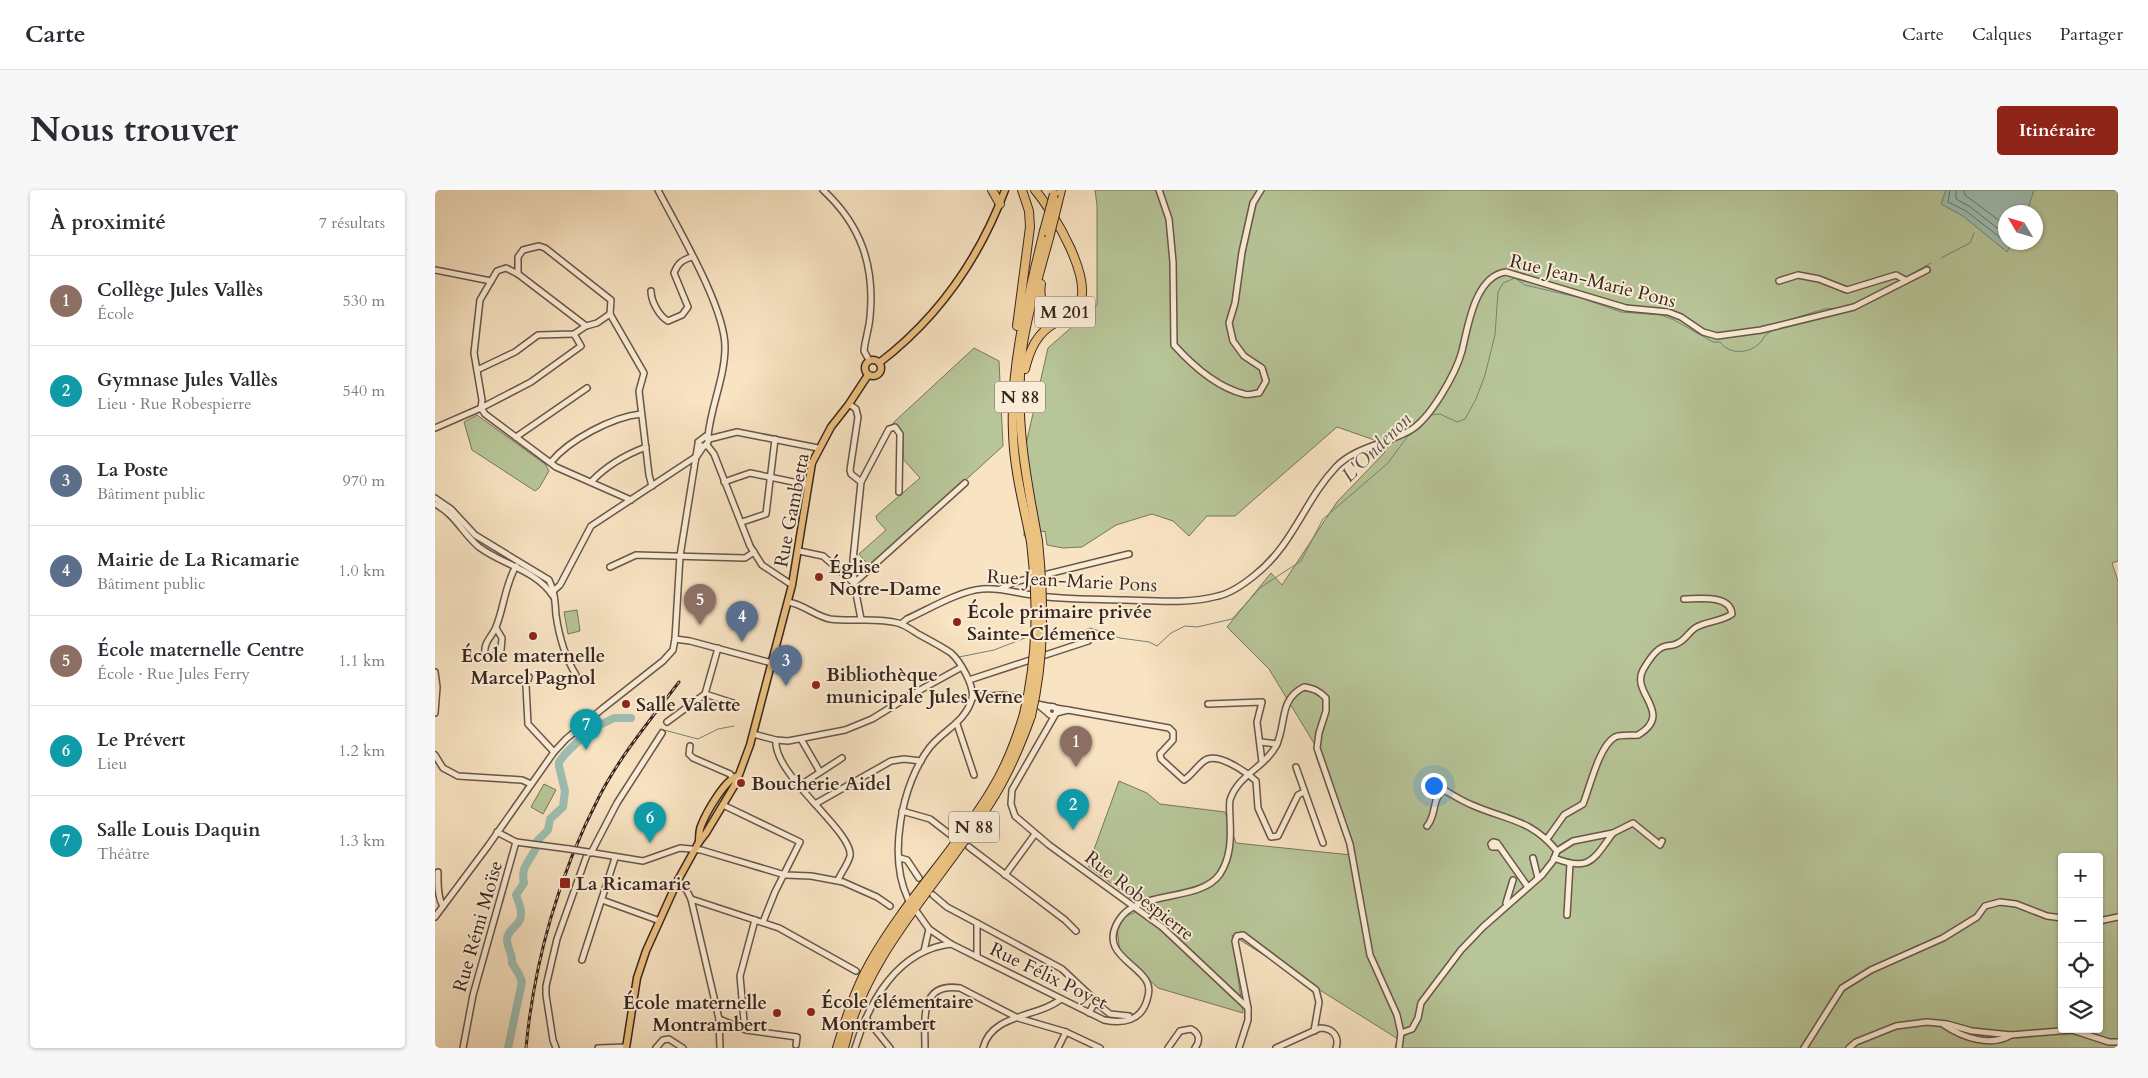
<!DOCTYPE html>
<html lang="fr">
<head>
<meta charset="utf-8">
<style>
	body { margin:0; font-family:Cardo,serif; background:#f7f7f7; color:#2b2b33 }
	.controls { position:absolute; right:15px; bottom:15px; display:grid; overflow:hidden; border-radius:5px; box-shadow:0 1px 4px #0004 }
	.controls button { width:45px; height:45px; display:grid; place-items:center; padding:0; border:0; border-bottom:1px solid #e1e1e2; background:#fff; color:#2b2b33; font:25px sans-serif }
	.compass { position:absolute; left:1563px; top:15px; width:45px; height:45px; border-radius:50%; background:#fff; box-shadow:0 1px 4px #0004; rotate:308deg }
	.you { position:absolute; left:998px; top:595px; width:18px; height:18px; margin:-12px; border:4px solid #fff; border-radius:50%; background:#1a73e8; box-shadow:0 0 0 8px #1a73e833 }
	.badge { display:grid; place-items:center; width:32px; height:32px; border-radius:50%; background:#8f2418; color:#fff; font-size:16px; font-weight:700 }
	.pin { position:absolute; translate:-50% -41px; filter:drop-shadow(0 1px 2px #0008) }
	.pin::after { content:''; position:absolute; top:26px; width:18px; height:15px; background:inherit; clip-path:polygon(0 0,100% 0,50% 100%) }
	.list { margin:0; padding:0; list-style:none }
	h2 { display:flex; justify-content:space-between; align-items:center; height:65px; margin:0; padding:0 20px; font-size:21px }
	h2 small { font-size:16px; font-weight:400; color:#7c7c81 }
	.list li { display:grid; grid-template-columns:32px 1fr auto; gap:15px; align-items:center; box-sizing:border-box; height:90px; padding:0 20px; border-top:1px solid #e1e1e2 }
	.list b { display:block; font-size:19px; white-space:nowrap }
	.list p { margin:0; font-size:16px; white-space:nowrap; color:#7c7c81 }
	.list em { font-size:16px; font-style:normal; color:#7c7c81 }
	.icon { flex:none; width:28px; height:28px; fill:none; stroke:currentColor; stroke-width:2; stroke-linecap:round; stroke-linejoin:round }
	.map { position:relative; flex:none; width:1683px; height:858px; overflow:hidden; border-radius:5px }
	header { display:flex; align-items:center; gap:30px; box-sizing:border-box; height:70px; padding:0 25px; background:#fff; border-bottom:1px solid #e1e1e2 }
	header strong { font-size:24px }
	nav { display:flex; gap:28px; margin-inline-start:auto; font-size:18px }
	.intro { display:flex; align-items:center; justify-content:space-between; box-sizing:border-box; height:120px; padding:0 30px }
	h1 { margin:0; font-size:35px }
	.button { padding:12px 22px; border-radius:5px; background:#8f2418; color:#fff; font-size:18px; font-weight:700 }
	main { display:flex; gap:30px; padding:0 30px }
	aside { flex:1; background:#fff; border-radius:5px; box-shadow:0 1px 4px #0004 }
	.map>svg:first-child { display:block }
</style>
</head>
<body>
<header>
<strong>Carte</strong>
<nav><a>Carte</a><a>Calques</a><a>Partager</a></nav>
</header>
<div class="intro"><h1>Nous trouver</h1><a class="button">Itinéraire</a></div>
<main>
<aside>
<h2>À proximité<small>7 résultats</small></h2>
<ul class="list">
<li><span class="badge" style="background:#8d6e63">1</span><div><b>Collège Jules Vallès</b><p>École</p></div><em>530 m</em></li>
<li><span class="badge" style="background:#0f9aa8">2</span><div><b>Gymnase Jules Vallès</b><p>Lieu · Rue Robespierre</p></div><em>540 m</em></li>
<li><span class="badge" style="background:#5c6f8a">3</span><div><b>La Poste</b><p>Bâtiment public</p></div><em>970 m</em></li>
<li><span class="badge" style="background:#5c6f8a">4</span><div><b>Mairie de La Ricamarie</b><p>Bâtiment public</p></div><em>1.0 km</em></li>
<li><span class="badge" style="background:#8d6e63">5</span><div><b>École maternelle Centre</b><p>École · Rue Jules Ferry</p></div><em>1.1 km</em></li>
<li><span class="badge" style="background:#0f9aa8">6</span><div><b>Le Prévert</b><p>Lieu</p></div><em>1.2 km</em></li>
<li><span class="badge" style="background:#0f9aa8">7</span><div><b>Salle Louis Daquin</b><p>Théâtre</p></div><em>1.3 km</em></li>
</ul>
</aside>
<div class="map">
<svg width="1683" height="858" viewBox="0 0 1683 858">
	<rect width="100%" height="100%" fill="#f8e3c2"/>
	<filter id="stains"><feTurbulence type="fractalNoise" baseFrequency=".004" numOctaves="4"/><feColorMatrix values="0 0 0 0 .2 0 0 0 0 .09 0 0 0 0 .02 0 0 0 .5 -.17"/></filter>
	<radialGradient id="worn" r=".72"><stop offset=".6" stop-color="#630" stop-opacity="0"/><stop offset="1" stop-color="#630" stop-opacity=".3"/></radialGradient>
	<g fill="#b7c598" stroke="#78765c" fill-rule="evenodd">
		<path d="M660,0H1683V371L1677,373L1683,391V858H960L963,849L797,745L808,823L723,798L685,763L682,739L691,726L701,722V712L653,676L684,591L712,603L725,614L790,622L801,653L916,665L881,566L880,555L834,479L792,437L836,383L847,395L902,312L950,262L948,253L902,237L800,326H772L754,346L738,331L717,324L681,335L647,357L628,358L612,355L610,341L589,346L591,294L581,298L613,158L662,115V15ZM1570,22H1600V52H1570ZM1627,667H1664V839H1627Z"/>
		<path d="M539,158L564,171L568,256L435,377L424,364L451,340L442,330L441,326L485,288L468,269V243L458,233Z"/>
		<path d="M42,225L110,274L114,281L104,298L100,301L37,260L29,232Z"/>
		<path d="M142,420L145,441L133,444L129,422Z"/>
		<path d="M109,594L121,600L108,624L96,617Z"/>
	</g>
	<path fill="#9dbeb2" stroke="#758177" d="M1511,0H1599L1592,22H1570V52L1577,53L1572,62L1528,26L1506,14Z"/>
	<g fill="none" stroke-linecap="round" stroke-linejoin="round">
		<g stroke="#6c7268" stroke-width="1">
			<path d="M1515,0L1513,12L1531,21L1571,52"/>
			<path d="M1521,0V9L1534,16L1570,44"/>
			<path d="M1529,0L1530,5L1570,35"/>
		</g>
		<g stroke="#758177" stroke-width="1">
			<path d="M1506,68L1535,53L1539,43"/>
			<path d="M1471,87L1496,73"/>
			<path d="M1350,131L1389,119L1403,118"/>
			<path d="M616,446L640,445L655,438L685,448L714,452L722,456L736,443L750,436L762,437L797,429L826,397L866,371L888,329L953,273L972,247L985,238L995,225L1005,224L1022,232L1030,229L1041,209L1050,185L1060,145L1063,102L1068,93L1080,88L1090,95L1146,108L1186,122L1226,125L1239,130L1278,152H1285C1294,165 1314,164 1325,153C1327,151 1329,146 1332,144C1335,141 1340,140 1343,139"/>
			<path d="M524,467L559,460L590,448"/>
			<path d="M225,539L263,549L283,539L299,536"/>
		</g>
		<g stroke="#9dbeb2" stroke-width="8">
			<path d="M102,651L113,640L115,629L128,617L130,601L124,576V572L131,563L155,540L179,528H196"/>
			<path d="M73,858L87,792L84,784L77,773C78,764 72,758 72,749C72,739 86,736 86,725C87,719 83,711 81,705L89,693C85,677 95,671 101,658"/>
		</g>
		<defs>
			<g id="minor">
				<path d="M223,0C242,37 290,117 290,157C290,187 276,216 273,246"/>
				<path d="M388,0C426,35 440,76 435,127C434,139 430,150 429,161L434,170"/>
				<path d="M724,0L734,29L738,72L739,155C757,175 781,197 809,204C813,206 819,203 824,203L831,191L827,178L809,166L798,151L794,133L800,113L807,62L818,13L826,0"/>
				<path d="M0,80L56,91"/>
				<path d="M83,84V67L88,60L104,56L110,58L176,110L175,124"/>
				<path d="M1344,91L1363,85L1384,89L1412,100L1461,85L1470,90"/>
				<path d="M216,101C216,111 224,126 233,131L247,125L253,117L239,83C243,73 247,70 257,67"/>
				<path d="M175,124L162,133L151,136L83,84L71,78L62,81L45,110L39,163L47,210L46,218L50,224L121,277L196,310"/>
				<path d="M175,124L209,183L204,201L214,285L217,296"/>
				<path d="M42,180L80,162L103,145L139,144L151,136"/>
				<path d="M414,214L421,219L423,227L415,280L416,284L426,292L418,370L419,393"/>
				<path d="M0,238L46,218L96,192L146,156L139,144"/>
				<path d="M271,246H273V252L270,256H265L263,252Z"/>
				<path d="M81,247L152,198"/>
				<path d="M274,249L302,242L383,258"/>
				<path d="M272,255L279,264L315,356L327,375L357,395"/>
				<path d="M116,272C134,250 177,227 206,224"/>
				<path d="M156,292C172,275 190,265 211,257"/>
				<path d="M289,292L315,283L373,295"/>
				<path d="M426,292L454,239L460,237L465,244L464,302"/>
				<path d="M0,308L16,319L40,345L114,390C120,402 120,412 121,425C124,446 130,467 141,485"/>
				<path d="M0,314C21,325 27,343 44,357C68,375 101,380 118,406"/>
				<path d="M307,332L331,324L340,249"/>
				<path d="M364,361L388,366L419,393L426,429"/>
				<path d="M175,377L201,365L310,368L319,362"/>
				<path d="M419,393L530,293"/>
				<path d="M565,399L580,392L694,364"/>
				<path d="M116,403L125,395L156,336L262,266L268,257"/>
				<path d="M353,412C368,414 380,426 395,429C417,432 441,427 463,433C470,435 477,440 483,444C494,450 506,456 516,463C525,471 540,496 537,509C530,532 509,540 495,557C466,594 453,667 473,709"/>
				<path d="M466,434L472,429C494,419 524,401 547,399C564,397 581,403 597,405C628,410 660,409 690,410C721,411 753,414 783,406C797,403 809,394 820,385C859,354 869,311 901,277C920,257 951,254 974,241C995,230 1021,183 1027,161C1033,136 1040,86 1071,82L1191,118L1233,122L1246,127L1268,142L1282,146L1326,140L1419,117L1492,80"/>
				<path d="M61,438L67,448L66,460L56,469L50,465C48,452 57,447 61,437C69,417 70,395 81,376"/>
				<path d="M240,449L255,451L337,473"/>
				<path d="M0,482L2,497L0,523"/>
				<path d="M94,487L91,496L93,534L119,562"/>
				<path d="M534,490L653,451"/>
				<path d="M270,504L298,513"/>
				<path d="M537,507L570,505L593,511"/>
				<path d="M773,514L827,512L822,532L827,572"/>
				<circle cx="617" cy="521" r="4.5"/>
				<path d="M620,518L633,520L621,523"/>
				<path d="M633,520L734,538L738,542V550L725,564L726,569L749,590C757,585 761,577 769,571C782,561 811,582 821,591L823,618L836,647L843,646L863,605L869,602"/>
				<path d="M613,523L602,514L617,517"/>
				<path d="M620,525L577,600L576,614L580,626L614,655L727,737L813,818"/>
				<path d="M232,532L270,504L283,458"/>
				<path d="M522,534L539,585"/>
				<path d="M318,544L341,550L353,551L410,540L437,529L476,505L525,478"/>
				<path d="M366,549L385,582"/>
				<path d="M341,550C337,584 419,642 415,666C413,674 406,683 403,690"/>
				<path d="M826,552L842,554"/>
				<path d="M255,556L254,564L258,568L295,584L297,587"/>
				<path d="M0,565L8,578L23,586L87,590L96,594"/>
				<path d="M861,577L888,653"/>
				<path d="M364,596L407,568"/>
				<path d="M380,614L456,571L469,569L486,571"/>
				<path d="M288,615L365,652L340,702L328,732"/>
				<path d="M467,621L495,629L517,646"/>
				<path d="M62,642L81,652L134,659"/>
				<path d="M1178,643L1198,633L1225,655L1227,651"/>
				<path d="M1112,649L1129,625L1148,614C1155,597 1164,556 1180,547C1187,544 1196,546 1203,545C1240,523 1195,503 1208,480C1212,473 1220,460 1228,457C1233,455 1239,456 1243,453C1250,450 1254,442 1260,438C1271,431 1286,432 1297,424C1295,404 1263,409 1249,409"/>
				<path d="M534,657L630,730L641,741"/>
				<path d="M1065,657H1057L1056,654L1058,652L1062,653L1093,697"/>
				<path d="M156,663L182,613L227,543"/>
				<path d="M465,668L472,670L484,688"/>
				<path d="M1098,668L1103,688"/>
				<path d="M1119,668C1155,682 1158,670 1178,643L1138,651L1122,661"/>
				<path d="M3,682C3,692 2,707 8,716"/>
				<path d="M570,685L600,644"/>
				<path d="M243,690L252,701L256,709L284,829L285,858"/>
				<path d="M498,705L512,717L542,733"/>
				<path d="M256,709L344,738L421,781"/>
				<path d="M167,710L225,731"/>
				<path d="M1071,713L1078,690"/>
				<path d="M482,722L494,739L516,754L669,830C688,834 706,831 712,810C714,804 715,798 712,792C703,773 663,763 684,730C703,699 765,713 785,684C796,667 796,648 795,629C795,623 794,616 795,610C803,585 829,578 841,556C852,534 843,510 869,497C880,499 884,501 891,508V521L884,543L882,558L915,654L935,765L962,825L966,843L964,858"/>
				<path d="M1132,725L1135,674"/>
				<path d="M0,727L53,656L119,562L131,549L167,519L228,471L238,460L240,449L245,366L263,254"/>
				<path d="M1664,731L1683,727"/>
				<path d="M489,761L494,739"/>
				<path d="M542,767V733L627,779L658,808L660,812L654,823"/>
				<path d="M147,770L180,668"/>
				<path d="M660,812L675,824L694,826"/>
				<path d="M431,828L455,858"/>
				<path d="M284,829L311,840L362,847L361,855"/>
				<path d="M1509,835C1528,848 1556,857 1576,845"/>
				<path d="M308,837L309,831L305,786L320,730"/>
				<path d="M966,843L977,839L983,828L986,813L1026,760L1048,737L1107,685L1118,671L1122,661C1096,629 1071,630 1037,615C1027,611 1018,605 1009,600C996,609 1002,625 992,636"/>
				<path d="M28,858L38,805L81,652"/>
				<path d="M121,858L118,850L111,805V796L122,749L153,662L208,671L245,658L266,660L350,685L376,686L408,692L442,707L455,716"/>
				<path d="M163,858L191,857"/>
				<path d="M221,858L228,850L234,849L248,858"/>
				<path d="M420,858C434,811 463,760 516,754"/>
				<path d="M490,858C490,830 484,792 525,798L583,828L631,842L665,858"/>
				<path d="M548,858C557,823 603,828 626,809"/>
				<path d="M623,858L631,842"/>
				<path d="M733,858L745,841L756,839C764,843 766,850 760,858"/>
				<path d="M804,858L813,830V818L800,751L802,746L808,745L881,800L884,812L879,841"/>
				<path d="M841,858L885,838C897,838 905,846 901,858"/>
				<path d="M1369,858L1407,798L1436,780L1508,748L1542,727L1550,716L1565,712L1581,714L1612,726L1627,728"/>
				<path d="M1414,858L1421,852L1461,836L1492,832L1512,834L1537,841L1576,845L1637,840L1674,852H1683"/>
			</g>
			<g id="major">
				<circle cx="438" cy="178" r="8"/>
				<path d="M444,173C503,128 544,69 570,0"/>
				<path d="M264,652C264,647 264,641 266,636C271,623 290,589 303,586"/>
				<path d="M191,858L202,788L211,761L243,690L264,652L271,643L301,593L315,555L357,395L377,273L396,237L414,214L433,185"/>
			</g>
			<g id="highway">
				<path d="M557,0L565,14"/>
				<path d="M623,12L626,0"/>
				<path d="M606,94C603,111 612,126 630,121L640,113"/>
				<path d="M582,136L595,37L594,21L587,0"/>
				<path d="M590,179C595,159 602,143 620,133C628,128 636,125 642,118C662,93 617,20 600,0"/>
				<path d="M603,351C591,288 579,225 587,160C592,123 604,85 614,48"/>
				<path d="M596,352C589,317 579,280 578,243C575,174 593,108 609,41"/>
				<path d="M402,858C411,828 420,800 435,773C469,712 520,661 556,601C571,577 581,551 589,524"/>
				<path d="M409,858C432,759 509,690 560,605C575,580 586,554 596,526"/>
			</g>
		</defs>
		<use href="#minor" stroke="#6a5548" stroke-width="8"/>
		<use href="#major" stroke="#3a261f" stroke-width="9"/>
		<use href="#highway" stroke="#3a261f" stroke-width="10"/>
		<use href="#minor" stroke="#faedd7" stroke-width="5"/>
		<use href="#major" stroke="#ecc281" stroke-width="6"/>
		<use href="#highway" stroke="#ecc281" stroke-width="8"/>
		<defs>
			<path id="rail" d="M91,858C99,772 124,684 164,607C185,566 216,529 244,492"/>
		</defs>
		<use href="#rail" stroke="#3a261f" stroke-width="3"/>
		<use href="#rail" stroke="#faedd7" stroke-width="1" stroke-dasharray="4" stroke-linecap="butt"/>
		<defs>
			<path id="minor-bridge" d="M134,659L153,662"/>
			<g id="highway-bridge">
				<path d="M609,41L619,4"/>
				<path d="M614,48L623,12"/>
				<path d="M589,524C603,464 603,413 596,352"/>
				<path d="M596,526C610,467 609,411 603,351"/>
			</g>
		</defs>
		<use href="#minor-bridge" stroke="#6a5548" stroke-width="8" stroke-linecap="butt"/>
		<use href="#highway-bridge" stroke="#3a261f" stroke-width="10" stroke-linecap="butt"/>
		<use href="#minor-bridge" stroke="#faedd7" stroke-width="5"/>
		<use href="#highway-bridge" stroke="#ecc281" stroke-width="8"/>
	</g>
	<g fill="#8f2418" stroke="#faedd7" stroke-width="2">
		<circle cx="384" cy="387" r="5"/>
		<circle cx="522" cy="432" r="5"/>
		<circle cx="98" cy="446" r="5"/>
		<circle cx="381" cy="495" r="5"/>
		<circle cx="191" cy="514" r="5"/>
		<circle cx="306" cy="593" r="5"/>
		<rect x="124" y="687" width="12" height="12" rx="2.5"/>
		<circle cx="376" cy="822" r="5"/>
		<circle cx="342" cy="823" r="5"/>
	</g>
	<g text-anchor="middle" stroke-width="4" stroke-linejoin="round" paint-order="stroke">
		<g fill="#faedd7" stroke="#746256" stroke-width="1">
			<rect x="600" y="106.5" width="60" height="31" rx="4"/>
			<rect x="560" y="191.5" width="50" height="31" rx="4"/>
			<rect x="514" y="621.5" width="50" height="31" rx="4"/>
		</g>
		<g font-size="18" font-weight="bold" fill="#3a261f">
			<text x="630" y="128">M 201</text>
			<text x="585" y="213">N 88</text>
			<text x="539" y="643">N 88</text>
		</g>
		<g font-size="19" fill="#3a261f" stroke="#faedd7">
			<text transform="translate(1158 90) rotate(14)" y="7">Rue Jean-Marie Pons</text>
			<text transform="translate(356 320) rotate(-79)" y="7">Rue Gambetta</text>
			<text transform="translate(637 390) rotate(3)" y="7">Rue Jean-Marie Pons</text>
			<text transform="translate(705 705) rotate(38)" y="7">Rue Robespierre</text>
			<text transform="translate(42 736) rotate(-74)" y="7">Rue Rémi Moïse</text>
			<text transform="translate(614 785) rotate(26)" y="7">Rue Félix Poyet</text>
		</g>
		<g font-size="19" font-weight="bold" fill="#3a261f" stroke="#faedd7" text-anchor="start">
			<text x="394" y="383">Église<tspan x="394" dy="22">Notre-Dame</tspan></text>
			<text x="532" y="428">École primaire privée<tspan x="532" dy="22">Sainte-Clémence</tspan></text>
			<text x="98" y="472" text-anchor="middle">École maternelle<tspan x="98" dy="22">Marcel Pagnol</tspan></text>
			<text x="391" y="491">Bibliothèque<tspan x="391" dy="22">municipale Jules Verne</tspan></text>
			<text x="201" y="521">Salle Valette</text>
			<text x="316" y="600">Boucherie Aidel</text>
			<text x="141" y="700">La Ricamarie</text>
			<text x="386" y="818">École élémentaire<tspan x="386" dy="22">Montrambert</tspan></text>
			<text x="332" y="819" text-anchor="end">École maternelle<tspan x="332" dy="22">Montrambert</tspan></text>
		</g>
		<g font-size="20" font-style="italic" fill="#58544b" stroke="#faedd7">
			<text transform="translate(941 257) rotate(-45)" y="7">L'Ondenon</text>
		</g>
	</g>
	<rect width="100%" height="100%" filter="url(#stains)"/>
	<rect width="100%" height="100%" fill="url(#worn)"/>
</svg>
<div class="controls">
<button>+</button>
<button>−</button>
<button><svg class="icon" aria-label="locate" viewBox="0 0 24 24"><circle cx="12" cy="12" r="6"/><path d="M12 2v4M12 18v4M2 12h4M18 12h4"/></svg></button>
<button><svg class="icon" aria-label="layers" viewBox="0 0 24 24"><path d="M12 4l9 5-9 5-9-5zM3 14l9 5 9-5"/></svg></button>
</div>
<svg class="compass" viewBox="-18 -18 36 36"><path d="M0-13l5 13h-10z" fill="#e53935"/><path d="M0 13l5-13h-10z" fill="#7c7c81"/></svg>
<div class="you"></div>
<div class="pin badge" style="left:641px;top:577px;background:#8d6e63">1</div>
<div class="pin badge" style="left:638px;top:640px;background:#0f9aa8">2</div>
<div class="pin badge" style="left:351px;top:496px;background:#5c6f8a">3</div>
<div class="pin badge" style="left:307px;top:452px;background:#5c6f8a">4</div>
<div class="pin badge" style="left:265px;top:435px;background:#8d6e63">5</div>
<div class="pin badge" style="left:215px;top:653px;background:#0f9aa8">6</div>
<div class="pin badge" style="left:151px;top:560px;background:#0f9aa8">7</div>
</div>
</main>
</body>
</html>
